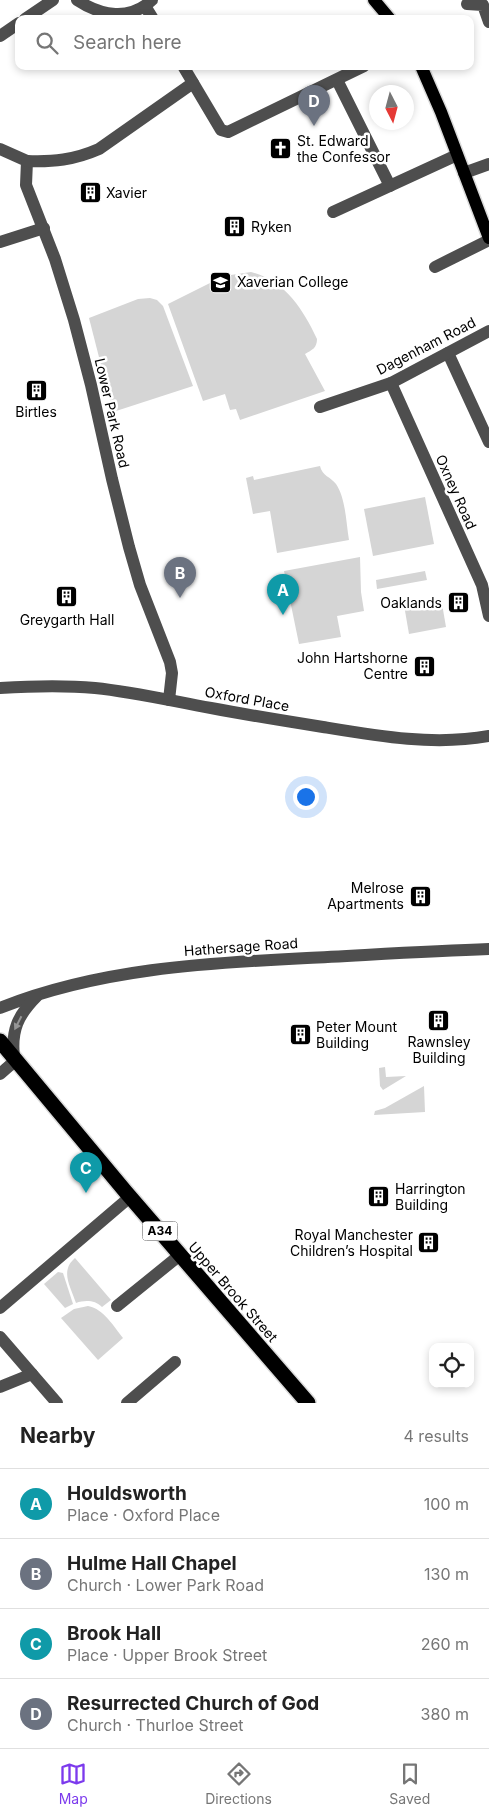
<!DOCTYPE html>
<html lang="en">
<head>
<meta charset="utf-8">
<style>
	body { margin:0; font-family:Inter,sans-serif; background:#f6f6f6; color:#222 }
	.controls { position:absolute; right:15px; bottom:15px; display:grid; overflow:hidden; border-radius:10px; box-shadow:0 2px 8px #0003 }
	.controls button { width:45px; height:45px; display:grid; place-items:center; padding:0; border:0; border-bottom:1px solid #e0e0e0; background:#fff; color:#222; font:25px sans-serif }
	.compass { position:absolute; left:369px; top:85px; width:45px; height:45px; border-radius:50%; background:#fff; box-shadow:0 2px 8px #0003; rotate:174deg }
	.you { position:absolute; left:305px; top:796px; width:18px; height:18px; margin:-12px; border:4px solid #fff; border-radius:50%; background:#1a73e8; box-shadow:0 0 0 8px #1a73e833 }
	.badge { display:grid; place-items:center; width:32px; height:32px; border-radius:50%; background:#7c3aed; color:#fff; font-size:16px; font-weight:700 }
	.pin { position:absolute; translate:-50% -41px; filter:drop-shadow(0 1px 2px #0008) }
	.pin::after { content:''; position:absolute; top:26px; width:18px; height:15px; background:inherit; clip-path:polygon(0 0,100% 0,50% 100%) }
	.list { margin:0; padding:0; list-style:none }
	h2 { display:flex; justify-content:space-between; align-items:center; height:65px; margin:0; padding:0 20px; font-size:21px }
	h2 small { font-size:16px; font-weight:400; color:#767676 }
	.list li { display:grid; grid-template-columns:32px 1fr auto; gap:15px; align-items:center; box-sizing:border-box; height:70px; padding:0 20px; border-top:1px solid #e0e0e0 }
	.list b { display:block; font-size:19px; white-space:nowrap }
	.list p { margin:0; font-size:16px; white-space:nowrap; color:#767676 }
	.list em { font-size:16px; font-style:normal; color:#767676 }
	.icon { flex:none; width:28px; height:28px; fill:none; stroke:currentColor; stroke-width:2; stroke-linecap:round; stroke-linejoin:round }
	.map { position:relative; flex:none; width:489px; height:1403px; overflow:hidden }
	.search { position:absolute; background:#fff; box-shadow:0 2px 8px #0003; left:15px; right:15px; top:15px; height:55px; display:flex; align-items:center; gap:12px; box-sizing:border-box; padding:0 18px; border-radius:10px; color:#767676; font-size:19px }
	.sheet { height:345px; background:#fff }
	nav { display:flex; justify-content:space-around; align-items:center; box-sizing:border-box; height:70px; border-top:1px solid #e0e0e0; background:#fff; font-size:14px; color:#767676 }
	nav a { display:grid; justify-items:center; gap:2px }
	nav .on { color:#7c3aed }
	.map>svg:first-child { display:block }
</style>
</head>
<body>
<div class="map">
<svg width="489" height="1403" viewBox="0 0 489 1403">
	<rect width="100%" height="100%" fill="#fff"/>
	<g fill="#d5d5d5">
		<path d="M251,272C285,281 303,309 317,339C317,348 312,350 305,354L325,391L240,420L236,409L230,410L225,394L203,401L168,304L224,276Z"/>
		<path d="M150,298L157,300L163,306L193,386L113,412L89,318L138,299Z"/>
		<path d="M320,466C322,476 331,477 336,484C346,499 346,523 349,540L277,553L270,511L253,514L246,478L253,476L254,480Z"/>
		<path d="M425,497L434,544L373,556L364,509Z"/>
		<path d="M360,557L361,592L364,611L337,616L341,637L299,644L284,571Z"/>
		<path d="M425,571L427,580L377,589L376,580Z"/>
		<path d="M441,598L446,627L409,634L404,605Z"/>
		<path d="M385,1067L386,1077L406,1076L383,1090L380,1086L379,1068Z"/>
		<path d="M424,1086L425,1112L374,1115L375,1111L385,1108Z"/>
		<path d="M75,1258L111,1300L102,1307C95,1300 85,1300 76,1303C70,1285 60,1271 75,1258Z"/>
		<path d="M58,1272L63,1273L73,1304L65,1308L44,1284Z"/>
		<path d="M88,1306C104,1309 114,1327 123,1338L98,1360L61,1318L74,1309Z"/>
	</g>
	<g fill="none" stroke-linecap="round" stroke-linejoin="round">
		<defs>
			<g id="major">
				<path d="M374,0L390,19"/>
				<path d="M421,66L441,112L489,238"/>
			</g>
			<path id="highway" d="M0,1041L125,1191L308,1403"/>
		</defs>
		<use href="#major" stroke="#dbdbdb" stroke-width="15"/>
		<use href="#highway" stroke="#dbdbdb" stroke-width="18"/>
		<g stroke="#4e4e4e" stroke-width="12">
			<path d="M77,0C101,16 130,21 152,0"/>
			<path d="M467,4L483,5L489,22"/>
			<path d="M145,6L153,19"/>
			<path d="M25,19L53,0"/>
			<path d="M0,36L19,23"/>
			<path d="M183,66L221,130L228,132L364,66"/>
			<path d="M337,80L390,186"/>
			<path d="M0,149L27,161L26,185L55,259L74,320L91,385L112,479L129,547L140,585L170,662L172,673L169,700"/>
			<path d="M27,161C53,162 74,160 99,149L193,83"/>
			<path d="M464,173L489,164"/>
			<path d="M333,212L457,155"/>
			<path d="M0,242L44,228"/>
			<path d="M435,267L489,240"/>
			<path d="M448,353L489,442"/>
			<path d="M391,383L482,585L489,616"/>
			<path d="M320,407L391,383L489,331"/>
			<path d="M0,688C32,686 63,685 95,688C134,692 172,701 211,708C248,715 285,721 323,727C377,736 434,746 489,736"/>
			<path d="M0,1008C97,969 204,963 307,958C367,955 428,951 489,949"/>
			<path d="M14,1057C11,1030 18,1015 37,996"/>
			<path d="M0,1074L16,1060"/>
			<path d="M117,1306L180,1255"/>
			<path d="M0,1308L130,1197"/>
			<path d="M0,1337L57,1403"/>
			<path d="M0,1387L32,1374"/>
			<path d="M127,1403L175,1362"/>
		</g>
		<use href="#major" stroke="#000" stroke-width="12"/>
		<use href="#highway" stroke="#000" stroke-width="15"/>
	</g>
	<defs><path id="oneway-solid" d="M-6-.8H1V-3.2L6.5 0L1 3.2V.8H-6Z" transform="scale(1.25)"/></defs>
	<use fill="#959595" href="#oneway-solid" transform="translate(18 1023) rotate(117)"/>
	<defs>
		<symbol id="church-square" viewBox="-11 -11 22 22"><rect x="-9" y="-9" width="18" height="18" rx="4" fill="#000" stroke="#fff"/><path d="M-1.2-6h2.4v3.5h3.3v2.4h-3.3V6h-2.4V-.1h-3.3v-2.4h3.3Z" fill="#fff"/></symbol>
		<symbol id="building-square" viewBox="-11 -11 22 22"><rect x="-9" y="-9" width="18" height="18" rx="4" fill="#000" stroke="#fff"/><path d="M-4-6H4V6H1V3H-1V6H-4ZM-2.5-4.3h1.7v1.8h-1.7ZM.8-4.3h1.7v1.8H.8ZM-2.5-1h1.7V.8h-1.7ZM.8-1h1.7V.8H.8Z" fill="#fff"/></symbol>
		<symbol id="university-square" viewBox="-11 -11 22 22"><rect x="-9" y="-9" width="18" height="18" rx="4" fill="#000" stroke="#fff"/><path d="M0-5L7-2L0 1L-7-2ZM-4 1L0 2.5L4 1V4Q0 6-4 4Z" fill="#fff"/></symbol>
	</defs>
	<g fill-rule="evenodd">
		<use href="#church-square" x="268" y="136" width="25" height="25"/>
		<use href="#building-square" x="78" y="180" width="25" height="25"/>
		<use href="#building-square" x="222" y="214" width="25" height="25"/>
		<use href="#university-square" x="208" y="270" width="25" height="25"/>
		<use href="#building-square" x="24" y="378" width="25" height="25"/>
		<use href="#building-square" x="54" y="584" width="25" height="25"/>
		<use href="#building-square" x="446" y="590" width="25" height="25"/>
		<use href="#building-square" x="412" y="654" width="25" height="25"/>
		<use href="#building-square" x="408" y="884" width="25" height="25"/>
		<use href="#building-square" x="426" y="1008" width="25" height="25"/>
		<use href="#building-square" x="288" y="1022" width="25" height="25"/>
		<use href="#building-square" x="366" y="1184" width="25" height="25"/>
		<use href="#building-square" x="416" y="1230" width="25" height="25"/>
	</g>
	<g text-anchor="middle" stroke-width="5" stroke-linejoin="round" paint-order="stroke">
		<rect fill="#fff" stroke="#4c4c4c" stroke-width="1" x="142.5" y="1221.5" width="35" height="19" rx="4"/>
		<g font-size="12" font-weight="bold" fill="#000">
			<text x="160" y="1235">A34</text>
		</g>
		<g font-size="14" fill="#000" stroke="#fff" text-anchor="start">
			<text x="297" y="146">St. Edward<tspan x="297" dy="16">the Confessor</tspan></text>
			<text x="106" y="198">Xavier</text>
			<text x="251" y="232">Ryken</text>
			<text x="237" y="287">Xaverian College</text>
			<text x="36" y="417" text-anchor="middle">Birtles</text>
			<text x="442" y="608" text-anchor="end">Oaklands</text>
			<text x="67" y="625" text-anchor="middle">Greygarth Hall</text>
			<text x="408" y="663" text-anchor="end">John Hartshorne<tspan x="408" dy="16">Centre</tspan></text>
			<text x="404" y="893" text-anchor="end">Melrose<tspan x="404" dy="16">Apartments</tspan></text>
			<text x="316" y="1032">Peter Mount<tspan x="316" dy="16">Building</tspan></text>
			<text x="439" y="1047" text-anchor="middle">Rawnsley<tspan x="439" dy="16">Building</tspan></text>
			<text x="395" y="1194">Harrington<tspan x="395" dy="16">Building</tspan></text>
			<text x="413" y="1240" text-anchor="end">Royal Manchester<tspan x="413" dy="16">Children’s Hospital</tspan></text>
		</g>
		<g font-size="14" fill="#000" stroke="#fff">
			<text transform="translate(426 346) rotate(-27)" y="5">Dagenham Road</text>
			<text transform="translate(112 413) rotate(77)" y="5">Lower Park Road</text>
			<text transform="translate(456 492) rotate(66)" y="5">Oxney Road</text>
			<text transform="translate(247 699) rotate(10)" y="5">Oxford Place</text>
			<text transform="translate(241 947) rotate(-4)" y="5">Hathersage Road</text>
			<text transform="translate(233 1292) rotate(49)" y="5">Upper Brook Street</text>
		</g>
	</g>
</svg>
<div class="controls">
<button><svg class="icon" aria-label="locate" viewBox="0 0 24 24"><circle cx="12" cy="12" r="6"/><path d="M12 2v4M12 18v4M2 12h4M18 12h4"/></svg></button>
</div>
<svg class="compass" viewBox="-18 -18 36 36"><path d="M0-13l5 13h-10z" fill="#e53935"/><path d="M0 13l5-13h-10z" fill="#767676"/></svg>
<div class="you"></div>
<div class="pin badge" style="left:283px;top:615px;background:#0f9aa8">A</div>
<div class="pin badge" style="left:180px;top:598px;background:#6b7280">B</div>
<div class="pin badge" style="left:86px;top:1193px;background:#0f9aa8">C</div>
<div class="pin badge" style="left:314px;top:126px;background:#6b7280">D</div>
<div class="search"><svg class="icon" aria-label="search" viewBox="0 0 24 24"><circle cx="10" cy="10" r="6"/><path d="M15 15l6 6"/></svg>Search here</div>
</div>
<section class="sheet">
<h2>Nearby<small>4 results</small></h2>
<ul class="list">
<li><span class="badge" style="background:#0f9aa8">A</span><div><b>Houldsworth</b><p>Place · Oxford Place</p></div><em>100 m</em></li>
<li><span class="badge" style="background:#6b7280">B</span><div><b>Hulme Hall Chapel</b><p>Church · Lower Park Road</p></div><em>130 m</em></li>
<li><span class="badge" style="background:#0f9aa8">C</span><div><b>Brook Hall</b><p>Place · Upper Brook Street</p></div><em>260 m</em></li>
<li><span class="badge" style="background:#6b7280">D</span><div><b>Resurrected Church of God</b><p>Church · Thurloe Street</p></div><em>380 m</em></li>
</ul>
</section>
<nav>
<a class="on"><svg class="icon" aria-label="map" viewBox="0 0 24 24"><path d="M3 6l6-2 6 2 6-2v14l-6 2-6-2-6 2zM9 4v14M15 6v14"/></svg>Map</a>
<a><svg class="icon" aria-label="directions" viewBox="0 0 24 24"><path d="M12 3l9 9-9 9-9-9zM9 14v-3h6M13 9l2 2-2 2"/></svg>Directions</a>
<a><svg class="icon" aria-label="saved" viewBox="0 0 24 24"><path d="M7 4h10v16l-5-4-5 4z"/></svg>Saved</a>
</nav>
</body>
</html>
